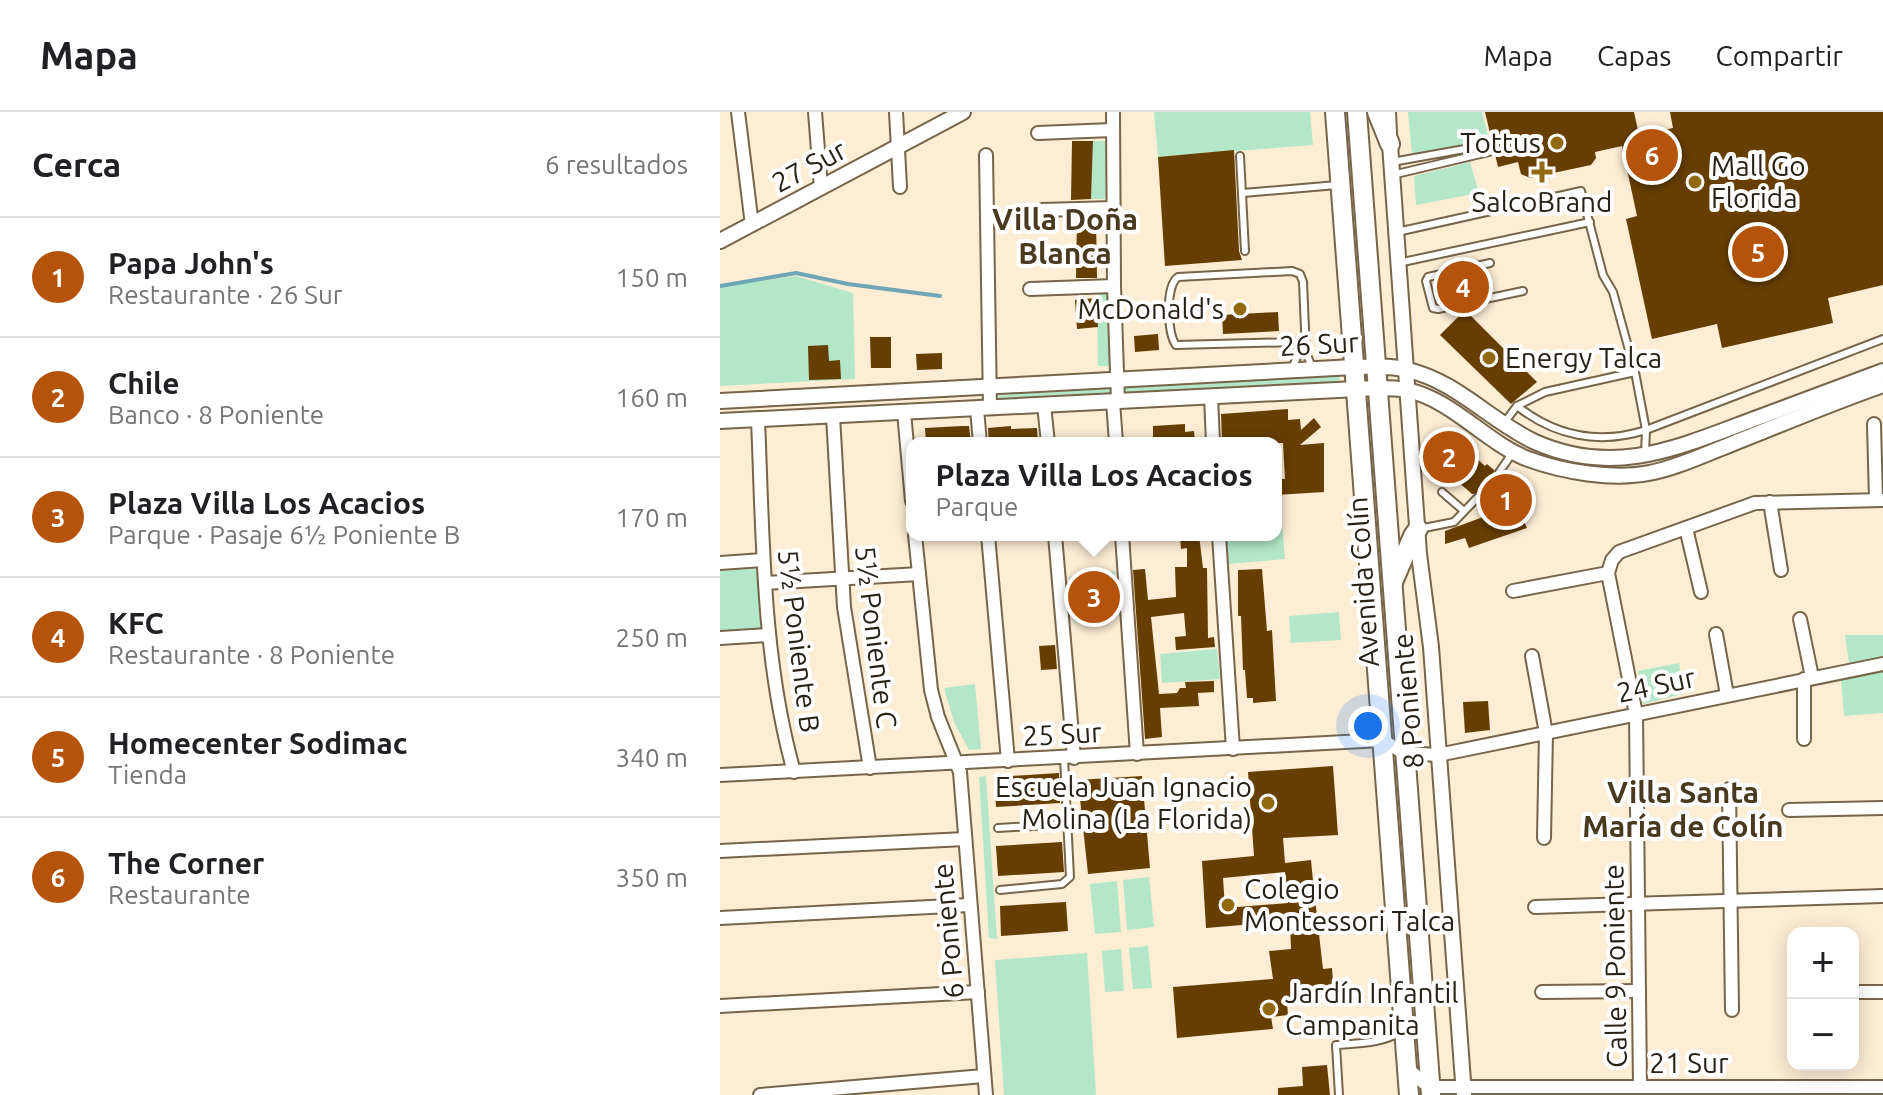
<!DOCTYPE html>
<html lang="es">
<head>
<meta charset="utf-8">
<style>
	body { margin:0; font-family:Ubuntu,sans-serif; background:#f6f6f6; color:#202124 }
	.controls { position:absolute; right:24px; bottom:24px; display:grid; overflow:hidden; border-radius:16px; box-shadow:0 4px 20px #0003 }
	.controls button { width:72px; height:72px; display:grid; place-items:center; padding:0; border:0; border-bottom:2px solid #e0e0e0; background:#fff; color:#202124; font:40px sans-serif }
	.you { position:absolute; left:648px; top:614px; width:28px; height:28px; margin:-20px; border:6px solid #fff; border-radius:50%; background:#1a73e8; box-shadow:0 0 0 12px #1a73e833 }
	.badge { display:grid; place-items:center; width:52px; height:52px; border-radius:50%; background:#b45309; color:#fff; font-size:26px; font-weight:700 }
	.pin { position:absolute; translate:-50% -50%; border:4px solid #fff; box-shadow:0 2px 8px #0006 }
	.popup { position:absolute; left:186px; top:325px; width:376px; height:104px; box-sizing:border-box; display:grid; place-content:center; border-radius:16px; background:#fff; filter:drop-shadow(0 2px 6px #0005); font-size:26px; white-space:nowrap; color:#757577 }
	.popup b { font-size:30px; color:#202124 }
	.popup::after { content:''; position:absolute; left:50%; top:100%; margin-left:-16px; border:16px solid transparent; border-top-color:#fff }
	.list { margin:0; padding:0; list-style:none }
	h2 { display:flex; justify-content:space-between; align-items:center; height:104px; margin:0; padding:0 32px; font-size:34px }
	h2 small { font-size:26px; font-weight:400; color:#757577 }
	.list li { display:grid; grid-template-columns:52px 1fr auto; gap:24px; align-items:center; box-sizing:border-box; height:120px; padding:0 32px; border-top:2px solid #e0e0e0 }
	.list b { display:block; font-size:30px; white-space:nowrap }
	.list p { margin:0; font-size:26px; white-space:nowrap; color:#757577 }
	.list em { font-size:26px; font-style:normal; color:#757577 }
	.map { position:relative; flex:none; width:1163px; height:983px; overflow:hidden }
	header { display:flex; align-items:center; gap:48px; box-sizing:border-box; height:112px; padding:0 40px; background:#fff; border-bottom:2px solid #e0e0e0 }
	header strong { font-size:38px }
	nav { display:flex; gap:44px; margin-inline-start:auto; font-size:28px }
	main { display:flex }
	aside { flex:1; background:#fff }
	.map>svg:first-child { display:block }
</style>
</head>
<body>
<header>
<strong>Mapa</strong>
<nav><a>Mapa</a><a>Capas</a><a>Compartir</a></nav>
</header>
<main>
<aside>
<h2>Cerca<small>6 resultados</small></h2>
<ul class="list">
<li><span class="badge">1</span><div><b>Papa John's</b><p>Restaurante · 26 Sur</p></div><em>150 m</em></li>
<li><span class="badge">2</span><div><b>Chile</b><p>Banco · 8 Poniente</p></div><em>160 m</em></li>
<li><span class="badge">3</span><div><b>Plaza Villa Los Acacios</b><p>Parque · Pasaje 6½ Poniente B</p></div><em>170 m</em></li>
<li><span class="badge">4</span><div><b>KFC</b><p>Restaurante · 8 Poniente</p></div><em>250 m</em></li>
<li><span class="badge">5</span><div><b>Homecenter Sodimac</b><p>Tienda</p></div><em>340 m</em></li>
<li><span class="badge">6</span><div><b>The Corner</b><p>Restaurante</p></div><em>350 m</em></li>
</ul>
</aside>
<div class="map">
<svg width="1163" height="983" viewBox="0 0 1163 983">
	<rect width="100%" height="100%" fill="#fdedd5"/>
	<g fill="#b3e7c8">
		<path d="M434,0H590L593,33L438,45Z"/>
		<path d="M688,0H762L769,27L692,43Z"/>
		<path d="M373,29H386L385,87H371Z"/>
		<path d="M750,50L759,81L696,93L694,64Z"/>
		<path d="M76,164L133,181L135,267L0,274V173Z"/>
		<path d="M377,182H389L390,254H378Z"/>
		<path d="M618,261L620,268L610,271L408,281L404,278L407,273Z"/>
		<path d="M390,274L394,279L391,285L274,289L278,284L319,277Z"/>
		<path d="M556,388H560L565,447L508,452L506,423H556Z"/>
		<path d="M37,456L42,518L0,521V459Z"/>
		<path d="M395,459L400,504L354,510L349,465Z"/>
		<path d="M619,500L621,528L571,531L569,504Z"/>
		<path d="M1125,523H1163V552L1130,558Z"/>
		<path d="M497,537L500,567L442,571L440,542Z"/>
		<path d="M959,551L963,582L923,592L918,559Z"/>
		<path d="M1163,559V601L1124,604L1121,567Z"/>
		<path d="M255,572L261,637L249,638L234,610L224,576Z"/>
		<path d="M266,664L277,827L269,826L259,665Z"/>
		<path d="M429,765L434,815L407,818L403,768Z"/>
		<path d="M397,769L401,820L375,822L370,772Z"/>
		<path d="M428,834L432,876L413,877L409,836Z"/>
		<path d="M401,837L404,879L385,880L382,839Z"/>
		<path d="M367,841L376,983H284L275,848Z"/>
	</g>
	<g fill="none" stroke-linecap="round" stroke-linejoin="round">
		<path stroke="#6fa6b6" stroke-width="4" d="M0,174L76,161L128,172L220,184"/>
	</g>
	<g fill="#663e00" fill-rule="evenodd">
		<path d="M765,0H914L919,23L953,16L950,0H1163V173L1108,186L1113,211L1002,236L997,212L932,227L906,107L917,104L902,34L875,40L876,46L871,53L810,66L801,62L798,50L778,55Z"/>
		<path d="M352,29H373L371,87L351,88Z"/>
		<path d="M514,38L519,139L522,148L445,154L438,45Z"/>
		<path d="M357,106H376L377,166H356Z"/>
		<path d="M759,160L761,165L766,163L770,180L721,190L717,169Z"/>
		<path d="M376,186L378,215L357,217L355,188Z"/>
		<path d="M745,198L817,270L791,292L720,223Z"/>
		<path d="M558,200L559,219L503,222L502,203Z"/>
		<path d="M438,222L439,238L415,240L414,224Z"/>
		<path d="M150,225H171V256H151Z"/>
		<path d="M108,233L109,249L120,248L121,267L89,268L88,234Z"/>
		<path d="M222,241V257L197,258L196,242Z"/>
		<path d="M568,297V308L580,307L581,318L594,306L601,315L580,333L604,331V380L556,383V367H565L563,331H502L501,302Z"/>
		<path d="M465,312V320L474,319L475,330L458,331V328L433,329V314Z"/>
		<path d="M242,314H249L251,331H206L205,316Z"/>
		<path d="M291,314V317L317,316L318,331H269L268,316Z"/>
		<path d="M716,325L726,333L733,325L765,354L767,352L774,358V366H782L786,369L807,416L749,436L745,426L725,432V419L774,401L761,390L763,385L761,381L752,382L719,353Z"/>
		<path d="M479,423L483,456H487L488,526L494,525L495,535L456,538L455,525L466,524L464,501L431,505L439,582L457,581L460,576H466L465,570L494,569V580L478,581L479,594L440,596L442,625L425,627L413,458L425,457L428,488L456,485L455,455H467V436L461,437L460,424Z"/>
		<path d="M542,457L547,519L552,518L556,589L533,591V586H527L525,558H523L521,504H518V458Z"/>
		<path d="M335,533L337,557L321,558L319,534Z"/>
		<path d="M768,589L770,618L745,621L743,590Z"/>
		<path d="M613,654L618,723L563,726L565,751L591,748L593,769H596V778H594L603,857L612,856L614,886L567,890L568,903L551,905L553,917L457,926L453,875L553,867L549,839L571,837L570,809L486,816L482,749L534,744L528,660ZM565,760L568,791L505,796L503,766Z"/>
		<path d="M339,661L340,691L276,695L274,665Z"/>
		<path d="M422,664L430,756L368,762L358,668Z"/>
		<path d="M342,730L344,760L278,764L276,734Z"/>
		<path d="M346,790L348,819L281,824L280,794Z"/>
		<path d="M607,953L610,983H558V976L583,974L582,955Z"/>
	</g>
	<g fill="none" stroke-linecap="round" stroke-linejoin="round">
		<defs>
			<g id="service">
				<path d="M520,44L525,139"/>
				<path d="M672,50L767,33L769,40L672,63"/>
				<path d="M523,81L617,73"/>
				<path d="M677,120L861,79L883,163L893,180L915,260L926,318L925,341"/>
				<path d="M678,151L870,110"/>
				<path d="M770,151L708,165L706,169L713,196L718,197L803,179"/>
				<path d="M572,256L579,241L576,230L456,233C447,222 445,174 458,165L572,159L580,162L583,170L586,241L592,255"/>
				<path d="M797,294C835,324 879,333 926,318L1163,227"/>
				<path d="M784,311L797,294L825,280L915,260"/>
				<path d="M778,362L793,340"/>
				<path d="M722,380L744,399"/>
				<path d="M699,417L734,410L757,386"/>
				<path d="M278,716L348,712"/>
				<path d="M280,778L342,772L350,765L344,646"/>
				<path d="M619,983L616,933C639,931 662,932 681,919"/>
			</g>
			<g id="minor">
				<path d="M18,0L32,113"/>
				<path d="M95,0L101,76"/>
				<path d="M176,0L180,75"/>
				<path d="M393,0L394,174L398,289"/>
				<path d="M669,0L670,21"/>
				<path d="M318,21L392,18"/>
				<path d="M266,43L270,296"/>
				<path d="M322,98L394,96"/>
				<path d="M310,177L394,174"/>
				<path d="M491,284L493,331"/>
				<path d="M393,289L396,331"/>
				<path d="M324,293L328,331"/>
				<path d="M257,297L260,331"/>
				<path d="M184,300L192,389"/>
				<path d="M113,304L124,495L150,656"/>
				<path d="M38,308C43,425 42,546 74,660"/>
				<path d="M1154,312L1156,388"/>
				<path d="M1050,390L1061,458"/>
				<path d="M966,416L981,480"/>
				<path d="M195,423L211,578L218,605L240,660L266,983"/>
				<path d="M268,423L288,649"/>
				<path d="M335,423L354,646"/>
				<path d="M402,423L417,642"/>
				<path d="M499,423L513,637"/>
				<path d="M0,451L43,448"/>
				<path d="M45,471L199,462"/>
				<path d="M793,479L888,461"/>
				<path d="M1080,507L1092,565"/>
				<path d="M996,522L1007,583"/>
				<path d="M0,526L49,523"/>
				<path d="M812,544L826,621L824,726"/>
				<path d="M1084,627V567"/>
				<path d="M0,663L662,628L684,641L718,643L1163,552"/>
				<path d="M1009,677L1012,898"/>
				<path d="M1069,698L1163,696"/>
				<path d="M0,739L245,727"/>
				<path d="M815,795L1163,784"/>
				<path d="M0,806L249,793"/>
				<path d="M822,880L919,879"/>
				<path d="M1133,880H1163"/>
				<path d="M0,894L258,880"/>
				<path d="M686,955L704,971L718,975H1163"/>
				<path d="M920,975L916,602L888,461L892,448L899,440L1035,391L1163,388"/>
				<path d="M40,983L264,964"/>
			</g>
			<g id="tertiary">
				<path d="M670,32L699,442L711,535L744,983"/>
				<path d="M0,129L243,0"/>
				<path d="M0,289L634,255C651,255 671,253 688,258C738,270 770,309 815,330C896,366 961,334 1037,306C1079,290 1121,275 1163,259"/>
				<path d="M0,309L657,276C667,276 677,276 687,278C733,288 765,330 808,347C843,360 893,368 929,361C956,356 983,343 1009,333C1060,313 1111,291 1163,273"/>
			</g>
			<g id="primary">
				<path d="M615,0L689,983"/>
				<path d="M637,0L711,983"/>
				<path d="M657,0L670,32"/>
				<path d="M673,470L693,424L698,417"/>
			</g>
		</defs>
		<use href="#service" stroke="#766549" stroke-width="10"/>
		<use href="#minor" stroke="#766549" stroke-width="16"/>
		<use href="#tertiary" stroke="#766549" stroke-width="18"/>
		<use href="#primary" stroke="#766549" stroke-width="22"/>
		<use href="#service" stroke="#fff" stroke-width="6"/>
		<use href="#minor" stroke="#fff" stroke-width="12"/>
		<use href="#tertiary" stroke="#fff" stroke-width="14"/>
		<use href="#primary" stroke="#fff" stroke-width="18"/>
	</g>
	<g fill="#916911" stroke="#fff" stroke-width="3">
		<circle cx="837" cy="31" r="8"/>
		<path d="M818 48h8v8h8v8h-8v8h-8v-8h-8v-8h8z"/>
		<circle cx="975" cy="70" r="8"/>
		<circle cx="520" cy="197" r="8"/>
		<circle cx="769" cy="246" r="8"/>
		<circle cx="548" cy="691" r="8"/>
		<circle cx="508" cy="793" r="8"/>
		<circle cx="549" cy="897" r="8"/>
	</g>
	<g text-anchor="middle" stroke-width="8" stroke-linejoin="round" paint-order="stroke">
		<g font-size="28" fill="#282116" stroke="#fff" text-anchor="start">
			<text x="821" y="41" text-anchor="end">Tottus</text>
			<text x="991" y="64">Mall Go<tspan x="991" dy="32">Florida</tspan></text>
			<text x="822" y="100" text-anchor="middle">SalcoBrand</text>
			<text x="504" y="207" text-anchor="end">McDonald's</text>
			<text x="785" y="256">Energy Talca</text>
			<text x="532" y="685" text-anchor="end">Escuela Juan Ignacio<tspan x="532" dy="32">Molina (La Florida)</tspan></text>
			<text x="524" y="787">Colegio<tspan x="524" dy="32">Montessori Talca</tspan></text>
			<text x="565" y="891">Jardín Infantil<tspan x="565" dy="32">Campanita</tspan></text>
		</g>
		<g font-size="28" fill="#282116" stroke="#fff">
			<text transform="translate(89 54) rotate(-28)" y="10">27 Sur</text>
			<text transform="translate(599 232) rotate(-3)" y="10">26 Sur</text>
			<text transform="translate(643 470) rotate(-94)" y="10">Avenida Colín</text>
			<text transform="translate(156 525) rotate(83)" y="10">5½ Poniente C</text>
			<text transform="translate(79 529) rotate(83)" y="10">5½ Poniente B</text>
			<text transform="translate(936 573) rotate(-12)" y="10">24 Sur</text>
			<text transform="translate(688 589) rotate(-95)" y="10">8 Poniente</text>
			<text transform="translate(342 622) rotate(-3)" y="10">25 Sur</text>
			<text transform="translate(228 819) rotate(-95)" y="10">6 Poniente</text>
			<text transform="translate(895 854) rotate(-91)" y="10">Calle 9 Poniente</text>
			<text x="969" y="961">21 Sur</text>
		</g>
		<g font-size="30" font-weight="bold" fill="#49391f" stroke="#fff">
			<text x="345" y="118">Villa Doña<tspan x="345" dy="34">Blanca</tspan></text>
			<text x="963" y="691">Villa Santa<tspan x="963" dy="34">María de Colín</tspan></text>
		</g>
	</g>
</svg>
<div class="controls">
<button>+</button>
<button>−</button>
</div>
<div class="you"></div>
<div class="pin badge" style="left:786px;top:388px">1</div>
<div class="pin badge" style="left:729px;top:345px">2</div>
<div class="pin badge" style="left:374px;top:485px">3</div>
<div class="popup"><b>Plaza Villa Los Acacios</b>Parque</div>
<div class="pin badge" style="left:743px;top:175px">4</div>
<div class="pin badge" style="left:1038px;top:140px">5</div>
<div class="pin badge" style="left:932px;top:43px">6</div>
</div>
</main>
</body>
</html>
